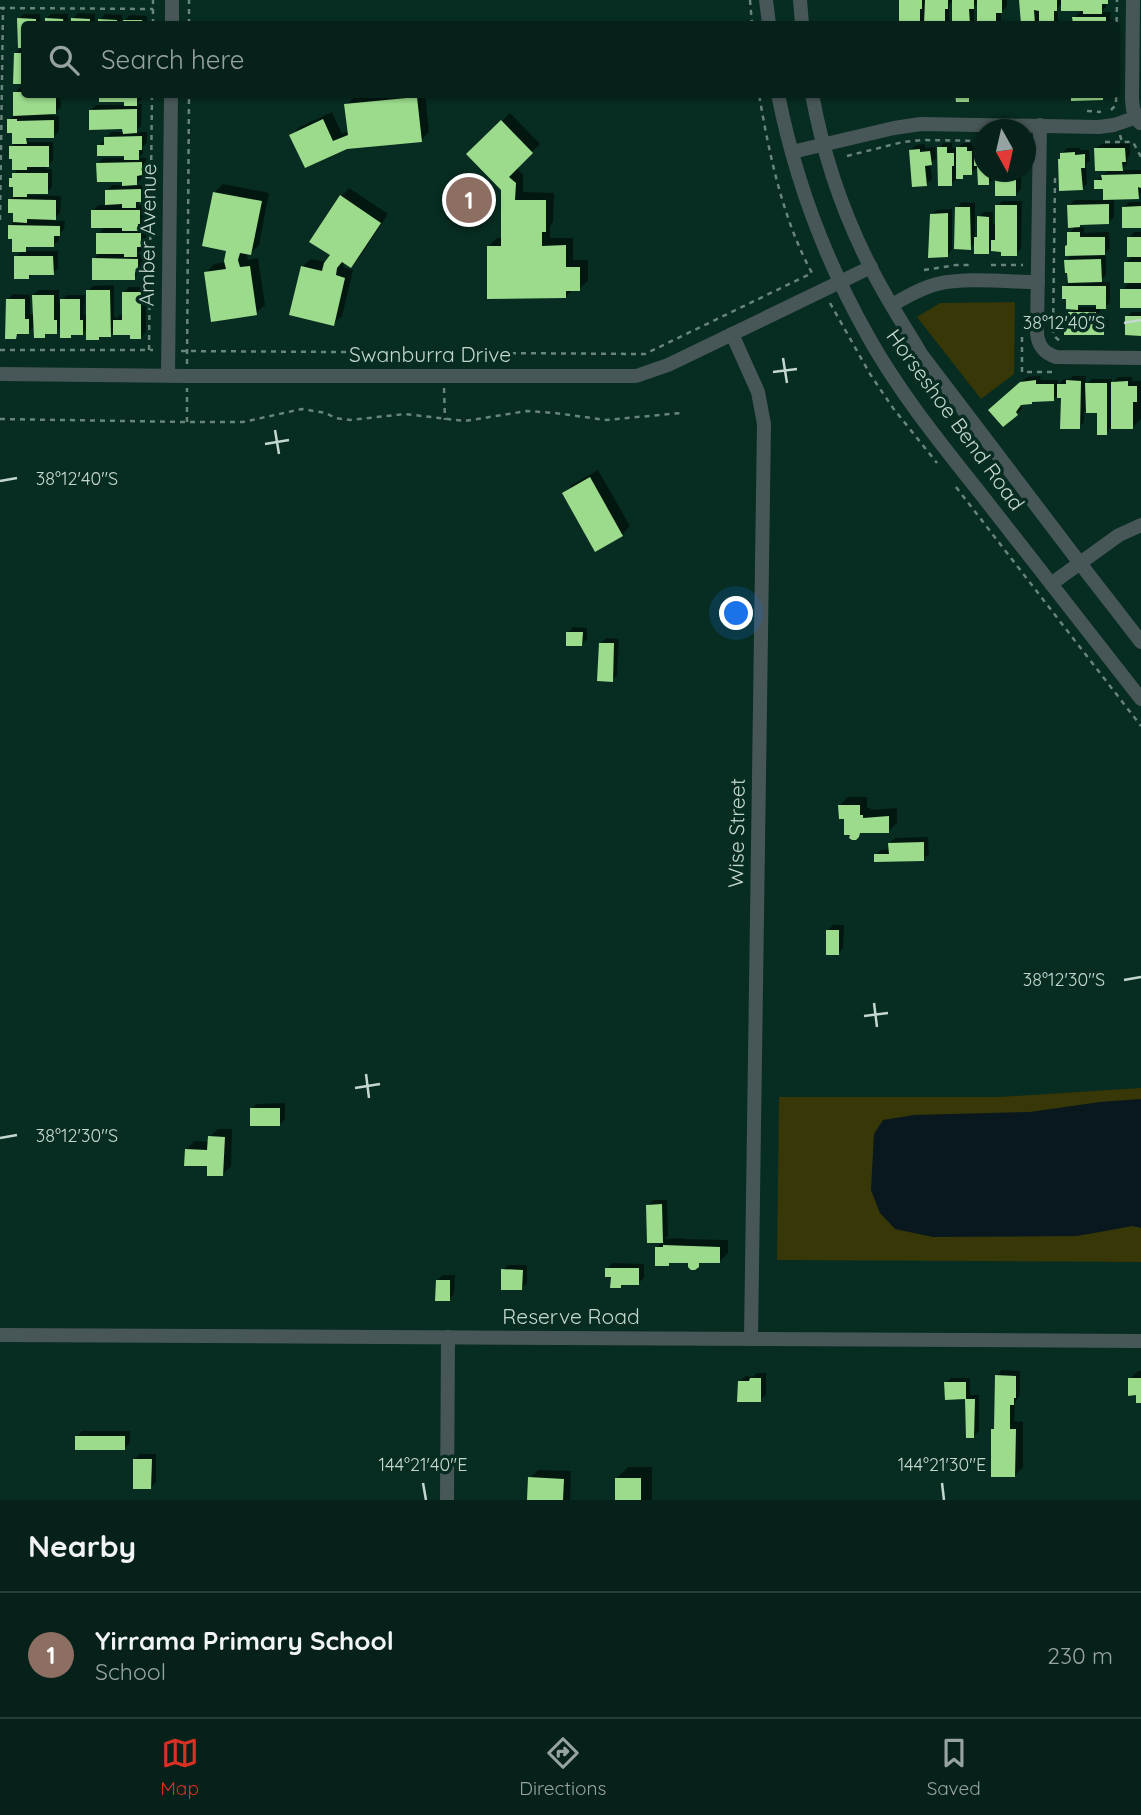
<!DOCTYPE html>
<html lang="en">
<head>
<meta charset="utf-8">
<style>
	body { margin:0; font-family:Quicksand,sans-serif; background:#132e26; color:#f1f3f6 }
	.compass { position:absolute; left:973px; top:119px; width:63px; height:63px; border-radius:50%; background:#052119; box-shadow:0 2px 5px #0004; rotate:172deg }
	.you { position:absolute; left:737px; top:614px; width:24px; height:24px; margin:-18px; border:5px solid #fff; border-radius:50%; background:#1a73e8; box-shadow:0 0 0 10px #1a73e833 }
	.badge { display:grid; place-items:center; width:46px; height:46px; border-radius:50%; background:#d93025; color:#fff; font-size:23px; font-weight:700 }
	.pin { position:absolute; translate:-50% -50%; border:4px solid #fff; box-shadow:0 2px 7px #0006 }
	.list { margin:0; padding:0; list-style:none }
	h2 { display:flex; justify-content:space-between; align-items:center; height:91px; margin:0; padding:0 28px; font-size:30px }
	h2 small { font-size:23px; font-weight:400; color:#97a3a2 }
	.list li { display:grid; grid-template-columns:46px 1fr auto; gap:21px; align-items:center; box-sizing:border-box; height:126px; padding:0 28px; border-top:2px solid #263e38 }
	.list b { display:block; font-size:26px; white-space:nowrap }
	.list p { margin:0; font-size:23px; white-space:nowrap; color:#97a3a2 }
	.list em { font-size:23px; font-style:normal; color:#97a3a2 }
	.icon { flex:none; width:38px; height:38px; fill:none; stroke:currentColor; stroke-width:2; stroke-linecap:round; stroke-linejoin:round }
	.map { position:relative; flex:none; width:1141px; height:1500px; overflow:hidden }
	.search { position:absolute; background:#052119; box-shadow:0 2px 5px #0004; left:21px; right:21px; top:21px; height:77px; display:flex; align-items:center; gap:18px; box-sizing:border-box; padding:0 24px; border-radius:7px; color:#97a3a2; font-size:26px }
	.sheet { height:217px; background:#052119 }
	nav { display:flex; justify-content:space-around; align-items:center; box-sizing:border-box; height:98px; border-top:2px solid #263e38; background:#052119; font-size:19px; color:#97a3a2 }
	nav a { display:grid; justify-items:center; gap:4px }
	nav .on { color:#d93025 }
	.map>svg:first-child { display:block }
</style>
</head>
<body>
<div class="map">
<svg width="1141" height="1500" viewBox="0 0 1141 1500">
	<rect width="100%" height="100%" fill="#072c21"/>
	<g fill="#373707">
		<path d="M1015,302L1014,374L981,399L917,317L940,303Z"/>
		<path d="M1141,1088V1262L777,1260L779,1097H999Z"/>
	</g>
	<path fill="#08181e" d="M1141,1099V1228L1133,1226L1077,1236L933,1237L895,1229L880,1213L871,1190L874,1134L883,1120L914,1115L1030,1112L1100,1102Z"/>
	<g fill="#0007" fill-rule="evenodd">
		<path d="M900,0H1007V6L1001,12V24H979V1L974,6V24H954L953,1L949,5V24H901Z"/>
		<path d="M1021,0H1109L1106,3V7L1101,12H1111L1110,20H1113V24H1074V18L1083,9L1063,3L1058,7V24H1022Z"/>
		<path d="M78,13L95,14V24H73V18Z"/>
		<path d="M24,14H40L41,24H24V82H15L16,53L23,46L18,19Z"/>
		<path d="M51,14H68V24H46V19Z"/>
		<path d="M105,14L122,15V24H100V20Z"/>
		<path d="M130,15L147,16V24H125V20Z"/>
		<path d="M20,87H24V94H60L61,107L52,116H59V131L54,136H31L26,142H53V160L45,169H52V187L47,192H26V195L61,196L60,213L52,221H65L64,229L59,235V240L53,246L30,245L24,251H58V268L53,273H33L29,278L16,257L22,251L14,237L10,226L15,221V211L10,200L15,195V185L10,179L19,168L11,147L14,144V131L9,120L15,114V93Z"/>
		<path d="M101,94H142V99L137,104H142L141,126L135,132H147V143L143,146V153L138,158H146V168L142,173V178L135,185H145V195L137,205H145V217L143,219V224L139,228H146V240L142,244V250L137,254H142V265L139,269V273L134,278L94,259L101,252L98,234L105,226L93,211L98,205H107V190L112,185H124V180L98,164L103,158H126V154L98,146L104,141H106V138L111,132H124V127L90,111L96,105H126V100Z"/>
		<path d="M376,94H425L429,132L421,140L347,147L291,135L300,127L332,112L342,134L349,131L346,105L355,97Z"/>
		<path d="M930,94H950L942,95L939,98H930Z"/>
		<path d="M1042,94H1063L1061,96H1042Z"/>
		<path d="M510,113L540,144L516,167L523,175V192L554,193L553,222L550,226V238H573V260H588V281L579,289H573L566,297L488,247L497,238H503V189L469,154Z"/>
		<path d="M944,143H952V148H958L963,143H972V146H977V156L984,145V172H1021V189L1016,194L997,175L988,184L979,166L971,173H966L951,184L939,148Z"/>
		<path d="M1130,143V155L1127,158V164L1120,170H1141V195L1138,198H1114V217L1109,222L1082,223L1077,228L1084,227V233L1109,232L1110,248L1103,255H1106V275L1099,282H1110V302L1105,307H1100V318H1108V328L1103,333L1066,325L1070,321V313L1075,308L1064,287L1069,281L1066,261L1073,254L1069,244V233L1076,226L1069,206L1074,200H1105L1104,187L1096,181L1110,169L1096,149L1101,144ZM1082,303H1098V307H1078Z"/>
		<path d="M925,144V148L935,147L936,158L930,164L932,179L926,184L910,151L916,145Z"/>
		<path d="M1067,148H1080V150H1089L1090,161L1086,164L1087,183L1082,189L1062,158L1061,154Z"/>
		<path d="M223,184L269,193L259,245L251,253L246,252L248,260L258,258L265,305L256,313L206,273L214,264L226,262L228,249L214,193Z"/>
		<path d="M349,188L388,214L359,258L351,266L344,262L343,267L353,270L342,316L333,324L302,267L311,259L327,262L332,255L341,197Z"/>
		<path d="M1002,201H1022L1021,249L1016,254L1002,250H991L988,252L976,242L970,248L957,208L962,202L975,203V238L979,234V217L984,212H993V224H997V206Z"/>
		<path d="M1129,202H1141V226L1124,207Z"/>
		<path d="M952,209V250L947,255L931,215L937,210Z"/>
		<path d="M1134,232H1141V306L1122,290L1130,281L1126,263L1133,255L1129,238Z"/>
		<path d="M114,285V317H116V320L120,315H124V292L129,287H146V332L141,337L132,333L115,330L110,335H102L99,338L88,327L82,333H73L70,337L61,327L56,332H47L44,336L35,326L28,332H20L16,337L7,300L13,294L30,295V314H34L33,295L39,290H59V303L67,295H85L84,315H88V291L93,286Z"/>
		<path d="M1132,312H1141V334L1127,317Z"/>
		<path d="M1040,376L1041,380H1058V385L1064,379H1070L1073,376H1086L1085,386L1092,379H1112V383L1118,377H1132V381H1141V419L1133,427H1112L1106,433L1098,411H1084V422L1079,427L1063,396L1034,400L1022,404L1020,406L1022,408L1017,414L996,405L1027,377Z"/>
		<path d="M598,470L630,526L622,535L564,493L572,485Z"/>
		<path d="M573,627L587,628V639L582,644L568,633Z"/>
		<path d="M606,638L619,639L617,675L612,680L601,643Z"/>
		<path d="M848,797H867V808H871L870,810L897,808V823L888,831H862L855,838L840,805Z"/>
		<path d="M928,837L929,854L923,859L876,855L881,850L890,849V843L895,838Z"/>
		<path d="M833,925H844L843,948L838,954L828,930Z"/>
		<path d="M285,1103V1119L280,1124L251,1109L257,1104Z"/>
		<path d="M218,1129H232L231,1166L222,1175L186,1150L195,1141L209,1142V1137Z"/>
		<path d="M653,1200H667L668,1236L664,1239L683,1238V1239L728,1240V1253L719,1262L702,1261L695,1268L690,1261H671L668,1264L657,1247L663,1241H648V1206Z"/>
		<path d="M612,1263L644,1264V1278L638,1283H623L620,1286L613,1275L607,1269Z"/>
		<path d="M508,1265H527V1283L521,1288L503,1270Z"/>
		<path d="M443,1275H455L454,1294L449,1300L437,1280Z"/>
		<path d="M1002,1370L1020,1371V1391L1019,1397L1015,1402L1014,1421L1023,1422V1467L1015,1475L993,1430L996,1427L997,1376Z"/>
		<path d="M1138,1371H1141V1401L1130,1379Z"/>
		<path d="M757,1373H766V1395L760,1400L739,1382L745,1376L753,1377Z"/>
		<path d="M951,1378H970V1395H979V1431L974,1436H968L967,1398H946V1383Z"/>
		<path d="M82,1431H130V1443L125,1448L77,1437Z"/>
		<path d="M140,1454H156V1482L151,1487L135,1459Z"/>
		<path d="M628,1467H652V1500H617V1478Z"/>
		<path d="M538,1470L571,1471L570,1500H529L530,1478Z"/>
	</g>
	<g fill="#9cdb8c">
		<path d="M899,0H922V9H920V24H899Z"/>
		<path d="M925,0H948V9H945V24H924Z"/>
		<path d="M952,0H974V9H969L970,24H952Z"/>
		<path d="M977,0H1002V13H996V24H977Z"/>
		<path d="M1019,0H1057V11H1054V24H1039V11L1034,10L1035,24H1021Z"/>
		<path d="M1061,0H1108V4H1102V14H1083V11H1061Z"/>
		<path d="M1072,17H1106V24H1073Z"/>
		<path d="M17,18L36,19V24H24V48H18Z"/>
		<path d="M45,18L63,19L64,24H45Z"/>
		<path d="M71,18L90,19V24H71Z"/>
		<path d="M98,19L117,20V24H98Z"/>
		<path d="M123,20H142L143,24H124Z"/>
		<path d="M14,53H24V84H13Z"/>
		<path d="M13,92H24V94H56V114L13,116Z"/>
		<path d="M99,94H137V106H124V102H99Z"/>
		<path d="M955,94H980V98H969V102H956Z"/>
		<path d="M1071,94H1103V100L1071,101Z"/>
		<path d="M417,97L422,142L347,149L305,168L289,135L323,119L333,141L348,135L344,104Z"/>
		<path d="M137,109V133L123,134L122,129L89,130V110Z"/>
		<path d="M7,119H17V121L54,120V138H26L27,144H12V133H7Z"/>
		<path d="M501,120L533,153L509,177L516,183L515,200H546V232H542V246L566,245V267H580V291H566V298L487,299V246H501V190L466,154Z"/>
		<path d="M142,136V150H139V160H124V156H97V145H104V137Z"/>
		<path d="M9,146H49V167H27V170H12V159H9Z"/>
		<path d="M937,147H947V153H954V166H952V186H938Z"/>
		<path d="M956,147H967V151H972V175H963V179H956Z"/>
		<path d="M979,147H984V172H989V185H978L977,166H974V156H979Z"/>
		<path d="M1094,148H1125L1126,162H1122L1123,171H1095Z"/>
		<path d="M920,149V152L930,151L932,165L925,166L927,186L912,187L909,150Z"/>
		<path d="M1075,152V155L1085,154V168H1081L1083,190L1059,191L1058,159H1060V153Z"/>
		<path d="M142,162V175L137,176V185L122,186V182H97L96,163Z"/>
		<rect x="995" y="172" width="21" height="24"/>
		<path d="M12,173H48V194H27V197H13V187H9V178H12Z"/>
		<path d="M1141,174V188L1138,187L1139,199L1103,200V189H1094V180H1102L1101,175Z"/>
		<path d="M141,189V202H136V208H122V204L105,205V190Z"/>
		<path d="M213,192L262,201L251,255L240,253L238,260L240,267L250,266L257,315L211,322L204,272L226,269L224,261L226,251L202,246Z"/>
		<path d="M340,195L381,223L351,268L342,262L337,268L336,275L345,278L334,326L289,315L301,266L322,271L324,263L330,255L309,242Z"/>
		<path d="M8,199L56,200V220L27,219V223L13,222V213H8Z"/>
		<path d="M1109,204V224L1080,225V227L1068,228L1067,205Z"/>
		<path d="M995,205H1017V256H1001V252L991,251V240H995Z"/>
		<path d="M1141,206V228H1122V207Z"/>
		<path d="M955,207H970L971,250L954,249Z"/>
		<path d="M91,210H140V224H138V231H122V228H91Z"/>
		<path d="M948,213V257L928,258L930,214Z"/>
		<path d="M977,216L989,217V254H974V237H977Z"/>
		<path d="M8,225L60,226V236H54V247H26V252H12V239H8Z"/>
		<path d="M1067,232H1080V237H1105V255L1065,256V246L1067,245Z"/>
		<path d="M96,233H141V247H137V257H124V254H96Z"/>
		<rect x="1127" y="237" width="14" height="20"/>
		<path d="M14,256H53L54,275H29V279H14Z"/>
		<path d="M92,258L138,259V273L135,272V280H92Z"/>
		<path d="M1101,259L1102,282L1068,283L1067,273H1065L1064,260Z"/>
		<rect x="1124" y="262" width="17" height="21"/>
		<path d="M1062,286H1106V309H1096V305H1078V310L1066,309V299H1062Z"/>
		<rect x="1120" y="289" width="21" height="19"/>
		<path d="M86,290H110L111,337H99V340H86Z"/>
		<path d="M122,292H141V339H130V335H113V320H122Z"/>
		<path d="M32,295H54V320H57V334H45V338H34Z"/>
		<path d="M6,299H25V319H29V334H17L16,339H5Z"/>
		<path d="M60,299H80V320H83V335H71V338H60Z"/>
		<path d="M1068,312H1096V323H1104V335H1064V324H1068Z"/>
		<path d="M1125,316H1141V336L1125,335Z"/>
		<path d="M1036,380V384H1054V401L1032,402V404L1021,405L1016,412L1018,415L1003,427L988,410L1020,382Z"/>
		<path d="M1066,380L1081,381L1080,429H1060L1061,398H1057V384H1066Z"/>
		<path d="M1128,381V386H1137V402H1133V429H1111V382Z"/>
		<path d="M1085,383H1107V435H1097V413H1086Z"/>
		<path d="M590,477L623,536L595,552L562,493Z"/>
		<path d="M566,632H583L582,646H566Z"/>
		<path d="M599,643H614L613,682L597,681Z"/>
		<path d="M838,805H860V815H863V818L889,816V833H860L859,837L856,840H852L849,838L850,835H844V819H839Z"/>
		<path d="M924,842V861L874,862V854H889L888,843Z"/>
		<rect x="826" y="930" width="13" height="25"/>
		<rect x="250" y="1108" width="30" height="18"/>
		<path d="M208,1136L225,1137L223,1176H207V1166H184L185,1149L207,1150Z"/>
		<path d="M662,1204L663,1243H647L646,1205Z"/>
		<path d="M663,1245L720,1247V1263H699V1267L695,1270H691L688,1267V1263H669V1266H655V1247H663Z"/>
		<path d="M605,1268H639V1285H621V1288H610L611,1277H605Z"/>
		<path d="M501,1269L523,1270L522,1290H501Z"/>
		<path d="M436,1280H450V1301H435Z"/>
		<path d="M995,1375L1016,1376V1398H1014V1405H1010V1429H1016L1015,1477H991V1429H994Z"/>
		<path d="M750,1378H761V1402H737L738,1381H749Z"/>
		<path d="M1128,1378H1141V1403H1136V1395L1128,1396Z"/>
		<path d="M944,1382H966V1399H975L974,1438H966L965,1399L945,1400Z"/>
		<rect x="75" y="1436" width="50" height="14"/>
		<path d="M133,1459H152L151,1489H133Z"/>
		<path d="M528,1477L564,1479L563,1500H527Z"/>
		<rect x="615" y="1478" width="26" height="22"/>
	</g>
	<g fill="none" stroke-linecap="round" stroke-linejoin="round">
		<g stroke="#69857b" stroke-width="2.5" stroke-dasharray="5 5" stroke-linecap="butt">
			<path d="M750,0L752,24"/>
			<path d="M0,8L153,9"/>
			<path d="M153,24V0"/>
			<path d="M189,24V0"/>
			<path d="M1116,52L1117,0"/>
			<path d="M1111,110L1116,105V94"/>
			<path d="M1087,111L1101,112"/>
			<path d="M1120,135L1122,142H1133L1141,157"/>
			<path d="M1105,142H1122"/>
			<path d="M847,156L903,142L922,140L984,141"/>
			<path d="M1055,178L1053,335L1061,342"/>
			<path d="M0,220L3,8"/>
			<path d="M991,265H1023"/>
			<path d="M924,270L956,265H970"/>
			<path d="M830,303L870,374L893,408L937,463"/>
			<path d="M1022,337V372H1057"/>
			<path d="M0,350H153"/>
			<path d="M149,350L152,94"/>
			<path d="M181,351L645,354L812,273C783,220 769,154 759,94"/>
			<path d="M187,364L189,94"/>
			<path d="M444,388L445,420"/>
			<path d="M0,419L187,422H243L302,409L326,413L335,418L350,420L405,414L465,421L527,411L555,413L606,420L681,413"/>
			<path d="M187,422V388"/>
			<path d="M956,487L1141,726"/>
		</g>
		<g stroke="#475758" stroke-width="14">
			<path d="M766,0L769,24"/>
			<path d="M800,0L802,24"/>
			<path d="M1133,0L1132,99L1133,109L1140,123"/>
			<path d="M172,24V0"/>
			<path d="M778,94C795,180 826,262 869,338C901,395 943,446 984,498C1036,565 1089,632 1141,699"/>
			<path d="M812,94C823,154 843,213 870,266C885,297 904,325 921,354L1079,562L1141,642"/>
			<path d="M1040,125L1037,333C1038,346 1044,353 1056,357L1141,358"/>
			<path d="M792,152L894,128L921,124L1099,127L1114,125L1137,117"/>
			<path d="M892,305C906,297 921,288 937,284C966,277 1008,282 1038,282"/>
			<path d="M732,334L758,392L764,424L751,1338"/>
			<path d="M0,374L187,376H636L668,365L871,267"/>
			<path d="M168,375L171,94"/>
			<path d="M1051,584L1119,535L1141,525"/>
			<path d="M0,1335L1141,1341"/>
			<path d="M447,1500L448,1337"/>
		</g>
	</g>
	<path fill="none" stroke="#c4d7cf" stroke-width="2.5" d="M1124,323L1141,320M783,358L787,383M773,372L797,369M275,430L279,454M265,444L289,440M0,481L17,478M1124,980L1141,977M874,1003L877,1027M864,1016L888,1013M366,1074L369,1098M355,1088L380,1084M0,1138L17,1135M423,1483L426,1500M942,1483L944,1500"/>
	<g text-anchor="middle" stroke-width="7" stroke-linejoin="round" paint-order="stroke">
		<g font-size="21" fill="#c4d7cf" stroke="#072c21">
			<text transform="translate(148 235) rotate(-89)" y="7">Amber Avenue</text>
			<text x="430" y="362">Swanburra Drive</text>
			<text transform="translate(955 420) rotate(54)" y="7">Horseshoe Bend Road</text>
			<text transform="translate(737 833) rotate(-89)" y="7">Wise Street</text>
			<text x="571" y="1324">Reserve Road</text>
		</g>
	</g>
	<g font-size="18" text-anchor="middle" fill="#c4d7cf" stroke="#072c21" stroke-width="7" stroke-linejoin="round" paint-order="stroke">
		<text x="1064" y="329">38°12'40"S</text>
		<text x="77" y="485">38°12'40"S</text>
		<text x="1064" y="986">38°12'30"S</text>
		<text x="77" y="1142">38°12'30"S</text>
		<text x="423" y="1471">144°21'40"E</text>
		<text x="942" y="1471">144°21'30"E</text>
	</g>
</svg>
<svg class="compass" viewBox="-18 -18 36 36"><path d="M0-13l5 13h-10z" fill="#e53935"/><path d="M0 13l5-13h-10z" fill="#97a3a2"/></svg>
<div class="you"></div>
<div class="pin badge" style="left:469px;top:200px;background:#8d6e63">1</div>
<div class="search"><svg class="icon" aria-label="search" viewBox="0 0 24 24"><circle cx="10" cy="10" r="6"/><path d="M15 15l6 6"/></svg>Search here</div>
</div>
<section class="sheet">
<h2>Nearby<small></small></h2>
<ul class="list">
<li><span class="badge" style="background:#8d6e63">1</span><div><b>Yirrama Primary School</b><p>School</p></div><em>230 m</em></li>
</ul>
</section>
<nav>
<a class="on"><svg class="icon" aria-label="map" viewBox="0 0 24 24"><path d="M3 6l6-2 6 2 6-2v14l-6 2-6-2-6 2zM9 4v14M15 6v14"/></svg>Map</a>
<a><svg class="icon" aria-label="directions" viewBox="0 0 24 24"><path d="M12 3l9 9-9 9-9-9zM9 14v-3h6M13 9l2 2-2 2"/></svg>Directions</a>
<a><svg class="icon" aria-label="saved" viewBox="0 0 24 24"><path d="M7 4h10v16l-5-4-5 4z"/></svg>Saved</a>
</nav>
</body>
</html>
